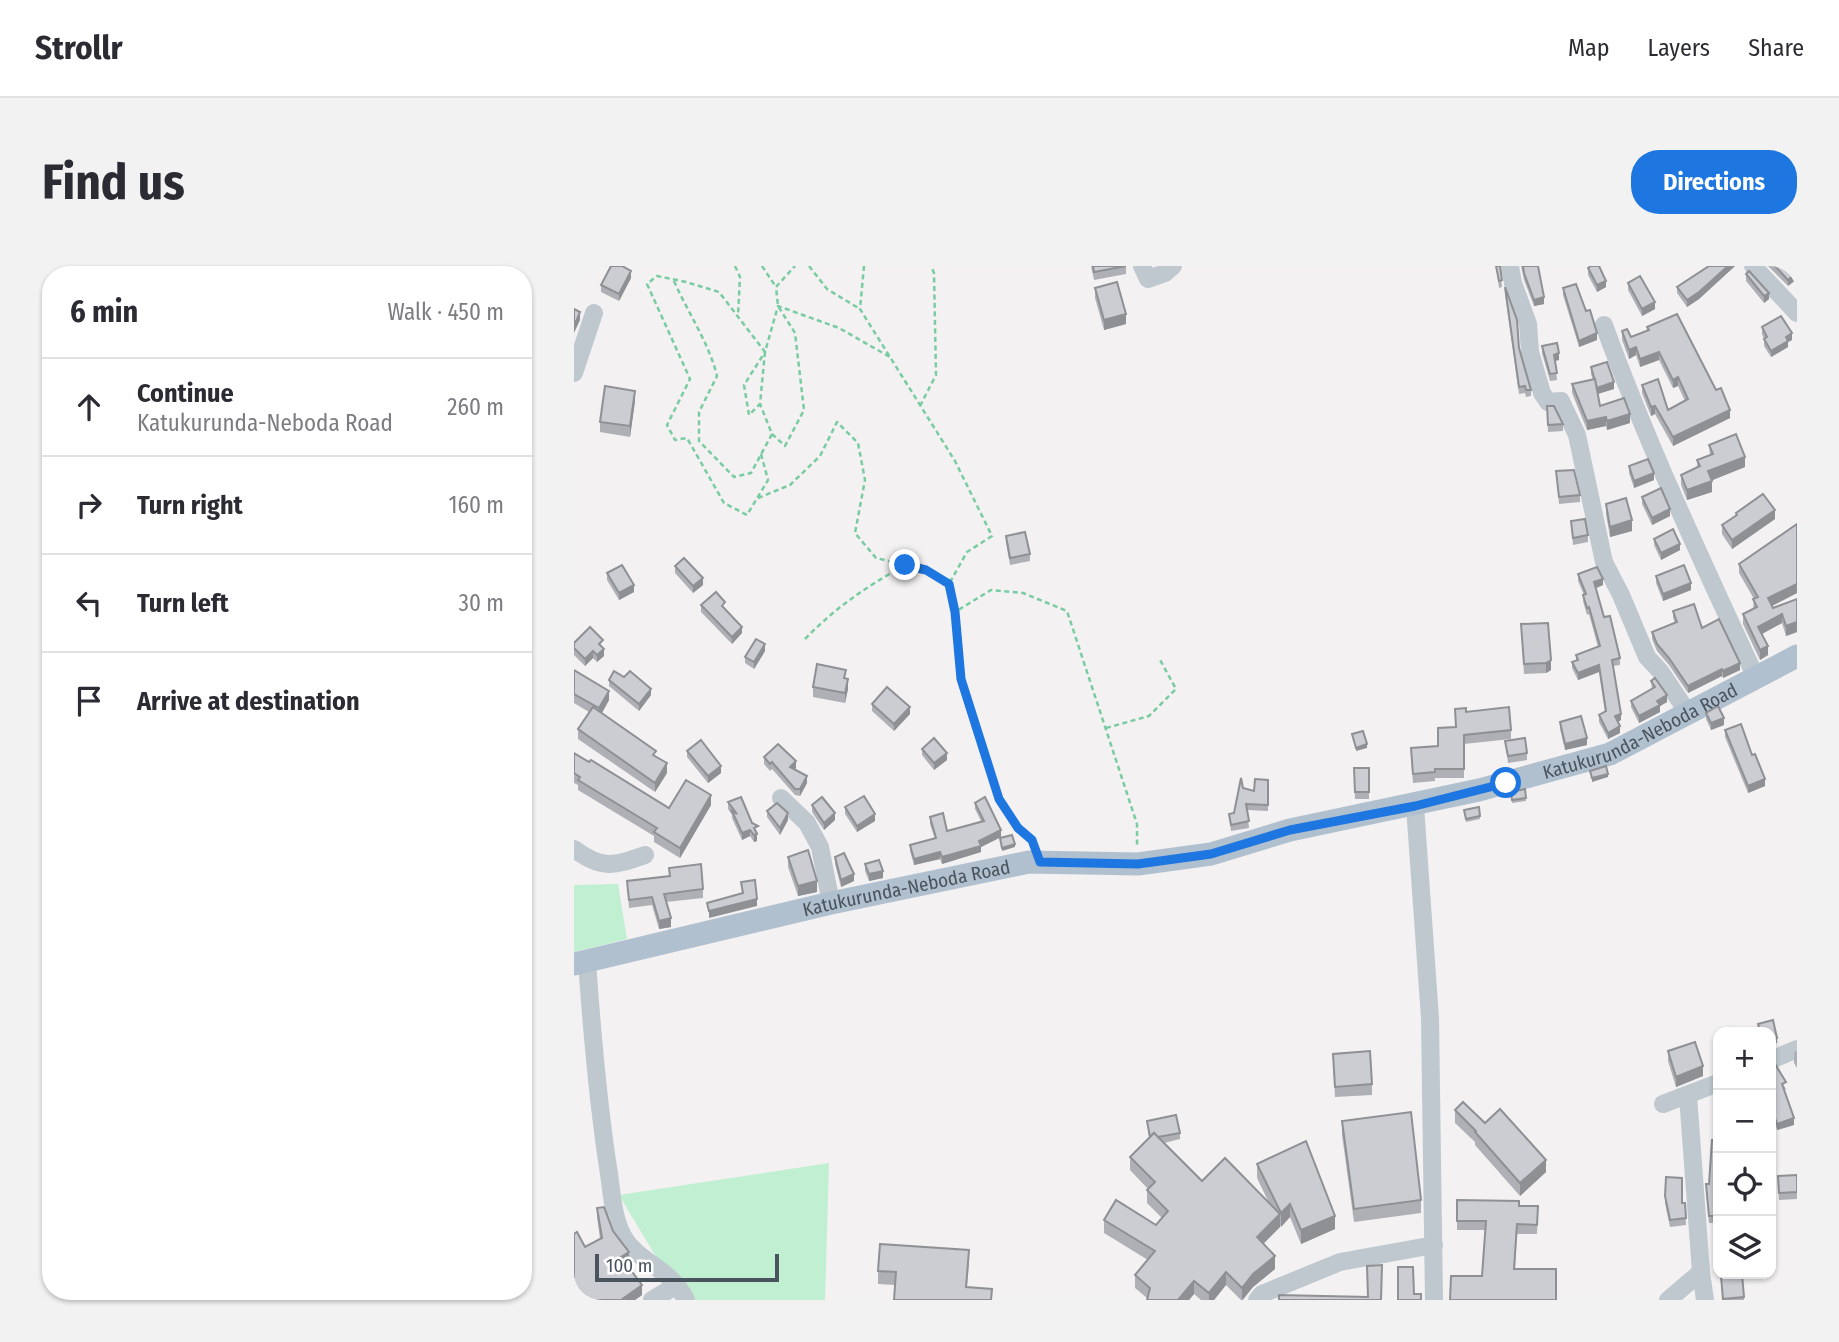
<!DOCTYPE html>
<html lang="en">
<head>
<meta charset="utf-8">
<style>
	body { margin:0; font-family:"Fira Sans Condensed",sans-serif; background:#f2f2f3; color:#2b2b33 }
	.controls { position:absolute; right:21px; bottom:21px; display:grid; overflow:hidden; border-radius:14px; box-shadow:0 2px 5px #0004 }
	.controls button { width:63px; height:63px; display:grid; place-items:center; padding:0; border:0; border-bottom:2px solid #e1e1e2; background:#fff; color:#2b2b33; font:35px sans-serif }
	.scale { position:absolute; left:21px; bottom:18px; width:184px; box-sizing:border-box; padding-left:7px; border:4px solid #49545e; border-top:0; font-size:19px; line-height:24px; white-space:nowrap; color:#49545e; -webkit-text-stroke:5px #fff; paint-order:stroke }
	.stop { position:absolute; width:21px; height:21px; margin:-16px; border:5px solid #1e76e0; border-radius:50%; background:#fff }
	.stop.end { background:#1e76e0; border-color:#fff; box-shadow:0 2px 7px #0008 }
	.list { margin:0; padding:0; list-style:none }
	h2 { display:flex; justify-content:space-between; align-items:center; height:91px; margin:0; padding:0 28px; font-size:30px }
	h2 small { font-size:23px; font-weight:400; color:#7c7c81 }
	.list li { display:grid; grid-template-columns:46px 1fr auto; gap:21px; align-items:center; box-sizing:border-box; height:98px; padding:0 28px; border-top:2px solid #e1e1e2 }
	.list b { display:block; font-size:26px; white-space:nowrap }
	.list p { margin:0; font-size:23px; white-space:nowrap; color:#7c7c81 }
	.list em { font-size:23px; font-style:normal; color:#7c7c81 }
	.icon { flex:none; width:38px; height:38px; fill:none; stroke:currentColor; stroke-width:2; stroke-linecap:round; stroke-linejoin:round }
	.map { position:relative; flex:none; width:1223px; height:1034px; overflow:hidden; border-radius:28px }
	header { display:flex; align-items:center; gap:42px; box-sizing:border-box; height:98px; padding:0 35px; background:#fff; border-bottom:2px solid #e1e1e2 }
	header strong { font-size:33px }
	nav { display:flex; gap:38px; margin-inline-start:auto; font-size:24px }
	.intro { display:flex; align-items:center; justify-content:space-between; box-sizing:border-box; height:168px; padding:0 42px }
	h1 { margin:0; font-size:49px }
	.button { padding:18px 32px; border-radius:28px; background:#1e76e0; color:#fff; font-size:24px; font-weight:700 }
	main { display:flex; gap:42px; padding:0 42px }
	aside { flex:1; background:#fff; border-radius:28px; box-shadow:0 2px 5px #0004 }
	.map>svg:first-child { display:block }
</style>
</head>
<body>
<header>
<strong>Strollr</strong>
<nav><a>Map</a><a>Layers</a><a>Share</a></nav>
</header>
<div class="intro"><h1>Find us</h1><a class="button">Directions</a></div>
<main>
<aside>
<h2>6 min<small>Walk · 450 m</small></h2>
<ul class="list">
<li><svg class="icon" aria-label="ahead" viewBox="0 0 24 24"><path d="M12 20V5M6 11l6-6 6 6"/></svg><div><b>Continue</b><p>Katukurunda-Neboda Road</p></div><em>260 m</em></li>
<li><svg class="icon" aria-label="right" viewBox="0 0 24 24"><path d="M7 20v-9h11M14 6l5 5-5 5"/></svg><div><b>Turn right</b></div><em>160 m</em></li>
<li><svg class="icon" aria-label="left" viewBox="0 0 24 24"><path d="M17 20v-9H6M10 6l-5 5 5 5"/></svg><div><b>Turn left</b></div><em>30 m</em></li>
<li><svg class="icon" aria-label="arrive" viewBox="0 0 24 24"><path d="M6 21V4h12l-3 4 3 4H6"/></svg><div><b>Arrive at destination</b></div></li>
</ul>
</aside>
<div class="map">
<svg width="1223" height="1034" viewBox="0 0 1223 1034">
	<rect width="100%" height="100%" fill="#f3f1f1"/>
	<g fill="#c1efd2">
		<path d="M44,618L53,673L0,686V619Z"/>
		<path d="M255,897L251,1034H108L45,929Z"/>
	</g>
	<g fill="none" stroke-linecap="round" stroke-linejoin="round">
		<g stroke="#79cca2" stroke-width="2.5" stroke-dasharray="5 3.5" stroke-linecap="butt">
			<path d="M161,0L166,11L164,50"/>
			<path d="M188,0L202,21"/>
			<path d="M235,0L253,23L286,43"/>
			<path d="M290,0L286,43L381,195L418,270L393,286L375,318L381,346"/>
			<path d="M100,15C114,47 135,77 143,110L125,146V175L160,211L177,207L198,168L186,138"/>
			<path d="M191,86L186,138L175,149L170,119Z"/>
			<path d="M346,140L362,109L360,7L357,0"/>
			<path d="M198,168L211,180L230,144L221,67L204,40L202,21L221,0"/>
			<path d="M187,188L194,214L173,249L150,237L113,172L101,174L93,159L116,113L73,18L83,10L112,16L145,26L191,86L204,40L265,62L316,91"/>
			<path d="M184,232L216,219L246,190L263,156L284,177L291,214L281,267L302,292L352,304L375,318"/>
			<path d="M231,373C262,341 292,321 331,299"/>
			<path d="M532,462L575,450L602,423L585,392"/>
			<path d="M459,579L444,562L425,533L387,413L381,346L417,324L449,327L493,345L563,558V581"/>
		</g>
		<g stroke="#bfc8cf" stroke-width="18">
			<path d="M568,0L574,13L591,7L599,0"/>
			<path d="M936,0L939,17L954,58L956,86L968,127L974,136L987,135L1003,169L1030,296L1047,329L1073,391L1086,405L1114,447"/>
			<path d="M1179,0L1223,47"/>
			<path d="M1030,59C1074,180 1128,295 1182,412"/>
			<path d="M0,107L20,47"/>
			<path d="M207,532L233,557L246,581L257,637"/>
			<path d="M841,540L856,752L860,1034"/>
			<path d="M0,583C28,604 40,600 71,589"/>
			<path d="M13,696C18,767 24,838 35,908C38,929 39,951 49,970C64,997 97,1002 112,1034"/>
			<path d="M1197,794L1223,783"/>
			<path d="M1114,830L1127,1006L1131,1034"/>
			<path d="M1089,838L1144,817"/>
			<path d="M78,1034L103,1019"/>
			<path d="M683,1034L688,1028L766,996L860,979"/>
			<path d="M1094,1034L1127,1006"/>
		</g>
		<path stroke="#b1c0ce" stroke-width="23" id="s1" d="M0,698L257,637L455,596L564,598L637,588L716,564L905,524L1036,488L1223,390"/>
	</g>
	<g fill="#afb0b5">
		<path d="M517,0H552V8L520,14Z"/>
		<path d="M922,0H926L928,21L925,22Z"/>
		<path d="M947,0H964L970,38L960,40L950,14Z"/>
		<path d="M1135,0H1161L1125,33L1113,41L1103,27V21Z"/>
		<path d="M1194,0H1220L1223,4V13L1214,20Z"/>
		<path d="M1014,2L1032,21L1023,26L1014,9Z"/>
		<path d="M1172,8L1195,33L1190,37L1172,15Z"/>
		<path d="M57,12L45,35L27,26V19Z"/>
		<path d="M1054,17L1081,43L1068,50L1054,24Z"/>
		<path d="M931,21L945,82L957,124V130L952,131L951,127L945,128L931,28Z"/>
		<path d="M521,22L552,58L530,64L521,32Z"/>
		<path d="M989,22L1012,45L1023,74L1005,81L989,29Z"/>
		<path d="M1073,61L1156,152L1099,180L1081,148L1077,150L1068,127V119L1094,144L1111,135L1104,120L1099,122L1085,94L1066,101L1062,89L1055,93L1048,74V65L1057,71L1073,65Z"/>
		<path d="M1188,61L1218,74L1214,76V81L1197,91L1190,80V73L1188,68Z"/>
		<path d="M968,80L985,94L981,95L983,114L976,115L968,87Z"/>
		<path d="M1017,101L1040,123L1024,128L1026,140L1056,157L1033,164L1032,160L1013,164L998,127V118L1019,114L1017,108Z"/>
		<path d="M61,135L56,171L26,166V156Z"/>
		<path d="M973,140L989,158V165L974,166Z"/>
		<path d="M1135,179L1171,201L1137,214L1138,226L1113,234L1107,219V209L1123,202V194L1136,190Z"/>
		<path d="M1055,200L1080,214L1060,222L1055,207Z"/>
		<path d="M982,205L1006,229V236L985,238Z"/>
		<path d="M1068,231L1096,250L1078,259L1068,238Z"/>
		<path d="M1032,238L1058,265L1036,271L1032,248Z"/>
		<path d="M1162,247L1201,253L1158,283L1148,268V259L1162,249Z"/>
		<path d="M997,255L1014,269V276L999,279Z"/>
		<path d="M1223,258V327L1198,340L1199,342L1223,333V366L1212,370L1208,357L1188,368L1194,389L1186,394L1169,358V348L1179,343L1180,333L1165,307V298Z"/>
		<path d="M432,270L456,288V295L436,299L432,277Z"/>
		<path d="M1080,273L1106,284L1087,294L1080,279Z"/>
		<path d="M101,300L129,319L119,327L101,307Z"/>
		<path d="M33,307L60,326L45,334L33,314Z"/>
		<path d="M1004,308L1029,319L1022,322L1030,351L1046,392V399L1039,400L1047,454L1044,456L1046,467L1034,473L1025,456V449L1031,446L1025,406L1004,414L998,402V396L1002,394V389L1024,381L1015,348L1013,349L1009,335L1010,329L1004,315Z"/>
		<path d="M1082,310L1117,324L1089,335L1082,317Z"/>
		<path d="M127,339L168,367L158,378L127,346Z"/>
		<path d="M1099,345L1128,362L1166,404L1149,412L1148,410L1114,427L1095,399L1083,385L1078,373V366L1101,357L1099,352Z"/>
		<path d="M947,358L977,404L972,407L950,408Z"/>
		<path d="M0,377L29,381L30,390L23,396L19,392L11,400L0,389Z"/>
		<path d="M191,385L180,403L171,397V391Z"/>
		<path d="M0,404L35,434L28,447L82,491L93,507L81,526L4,473V463L15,446L0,437Z"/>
		<path d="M50,411L77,429L65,445L35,420V414Z"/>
		<path d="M272,412L274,423L271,437L239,431V421Z"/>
		<path d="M1077,415L1093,436L1086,440V446L1065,457L1057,441V435L1078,423Z"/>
		<path d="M298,438L336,448L320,465L298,445Z"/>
		<path d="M892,446L937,464V473L890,478V512H861V515L839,517L837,491L864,480L882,461Z"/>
		<path d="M1132,447L1150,459L1137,464L1132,453Z"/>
		<path d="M986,456L1013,479L991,484L986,463Z"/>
		<path d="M1151,464L1178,489L1191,520L1174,527L1151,471Z"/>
		<path d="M931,475L953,487V494L934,497Z"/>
		<path d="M348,483L373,494L360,504L348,489Z"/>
		<path d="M113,485L147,507L134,517L113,491Z"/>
		<path d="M0,487L95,542L137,539L106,592L80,576V570L4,524V519L0,517Z"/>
		<path d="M190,491L222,502L220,504L233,517L226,530L221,529L198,503L196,505L190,498Z"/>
		<path d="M780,502H795V533H781Z"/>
		<path d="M694,514V545L673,544L675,562L657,565L655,548L660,547L669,522L680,525Z"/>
		<path d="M951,523L952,535L938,537L937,526Z"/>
		<path d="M154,536L178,557L184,567H183V575L180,576L176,570L168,574L158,552V549L154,543Z"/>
		<path d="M401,537L427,571L407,581V586L368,598L366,593L340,599L336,585V579L361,573L356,558V551L373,565L407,555L401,543Z"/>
		<path d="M238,539L261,554L250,564L238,546Z"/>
		<path d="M271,541L301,555L283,566L271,548Z"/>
		<path d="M890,544L906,550V553L892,556Z"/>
		<path d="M193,545L214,554L206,569L193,551Z"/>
		<path d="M214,591L243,626L224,630L214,601Z"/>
		<path d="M261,591L280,615L267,621L261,598Z"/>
		<path d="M291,598L309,612L295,615L291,605Z"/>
		<path d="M95,602L129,623V632L92,636L97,661L85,663L78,639L55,642L53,615L95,610Z"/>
		<path d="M1094,785L1129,810L1102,821L1094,795Z"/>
		<path d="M1223,785V802L1220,797V786Z"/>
		<path d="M759,788L798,818V829L761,831Z"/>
		<path d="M1197,798L1212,823L1210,824L1220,859L1203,864L1197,847Z"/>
		<path d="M881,844L911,857L972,906L946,930L901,879V876L881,857Z"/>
		<path d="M573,855L606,867V873L590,877L628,915L695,937L683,912V898L761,963L727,978L716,951L707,961L706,959V961L689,978L701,1003L679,1021L669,1034H667L652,1019L640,1034H627L620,1028L615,1034H573V1032L561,1022V1009L574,994L530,967V954L582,959L588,952L573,937V924L574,923L556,904V891L575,872Z"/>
		<path d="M768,855L847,934V947L780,956L768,869Z"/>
		<path d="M1144,874V957H1135L1132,925L1135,918Z"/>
		<path d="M1223,909V933L1205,934L1204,910Z"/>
		<path d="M1092,911L1108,937H1111L1112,959L1096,961L1091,937Z"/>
		<path d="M883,934L945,940H964L963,968H943L941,1003L908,1010L912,964H883Z"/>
		<path d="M23,942L39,965L55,996L52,998L68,1029L61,1034H1L0,1032V968L11,981L26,973L23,951Z"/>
		<path d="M395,997L393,1021L418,1034L321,1019L304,1018V1005Z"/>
		<path d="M1168,1008L1170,1034H1148L1147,1010Z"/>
	</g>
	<g fill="#8e9094">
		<path d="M1154,0H1161L1125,33L1113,41V34Z"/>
		<path d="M57,5V12L45,35V28Z"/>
		<path d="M1223,6V13L1214,20V14Z"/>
		<path d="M1032,15V21L1023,26V19Z"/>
		<path d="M1195,27V33L1190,37V30Z"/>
		<path d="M970,31V38L960,40V34Z"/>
		<path d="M1081,36V43L1068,50V43Z"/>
		<path d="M6,46V54L0,67V60Z"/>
		<path d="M552,48V58L530,64V54Z"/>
		<path d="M1023,67V74L1005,81V75Z"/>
		<path d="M1218,67V74L1214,76V81L1197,91V85L1212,71Z"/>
		<path d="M1062,81V89L1055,93V84Z"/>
		<path d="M1085,86V94L1066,101V93Z"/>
		<path d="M985,87V94L980,95V89Z"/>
		<path d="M1104,111V120L1099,122V114Z"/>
		<path d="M1040,116V123L1023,128V122Z"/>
		<path d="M61,125V135L56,171V160Z"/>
		<path d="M1081,140V148L1077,150V141Z"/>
		<path d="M1156,144V152L1099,180V171Z"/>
		<path d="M1056,148V157L1033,164V155Z"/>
		<path d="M1032,151V160L1013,164V155Z"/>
		<path d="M1171,191V201L1134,216V205Z"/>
		<path d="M1080,207V214L1060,222V215Z"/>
		<path d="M1138,215V226L1113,234V224Z"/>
		<path d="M1096,243V250L1078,259V252Z"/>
		<path d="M1201,244V253L1158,283V274Z"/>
		<path d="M1058,254V265L1036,271V261Z"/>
		<path d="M1106,278V284L1087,294V287Z"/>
		<path d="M129,312V319L119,327V320Z"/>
		<path d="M1029,313V319L1020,323V316Z"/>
		<path d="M1117,317V324L1089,335V328Z"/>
		<path d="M1223,318V327L1194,342V332Z"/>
		<path d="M60,319V326L45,334V327Z"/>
		<path d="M1208,348V357L1184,370V361Z"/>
		<path d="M1223,356V366L1212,370V360Z"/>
		<path d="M168,361V367L158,378V371Z"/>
		<path d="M191,378V385L180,403V396Z"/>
		<path d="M1194,380V389L1186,394V384Z"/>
		<path d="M30,383V390L23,396V389Z"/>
		<path d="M19,385V392L11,400V393Z"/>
		<path d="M977,394V404L972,407V397Z"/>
		<path d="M1166,397V404L1149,412V405Z"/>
		<path d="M1025,399V406L1004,414V407Z"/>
		<path d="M1148,403V410L1114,427V420Z"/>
		<path d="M274,413V423L271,437V427Z"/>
		<path d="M77,423V429L65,445V438Z"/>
		<path d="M35,425V434L25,452V442Z"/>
		<path d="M1093,429V436L1086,440V446L1065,457V450L1083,435Z"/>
		<path d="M336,441V448L320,465V458Z"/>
		<path d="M1047,448V454L1041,457V450Z"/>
		<path d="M1150,452V459L1137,464V457Z"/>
		<path d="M1046,460V467L1034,473V467Z"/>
		<path d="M1013,472V479L991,484V478Z"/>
		<path d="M793,478V482L782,485V482Z"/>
		<path d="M373,487V494L360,504V497Z"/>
		<path d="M222,495V502L216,508V501Z"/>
		<path d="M93,497V507L81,526V517Z"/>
		<path d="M147,500V507L134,517V510Z"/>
		<path d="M1034,508V511L1018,516V512Z"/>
		<path d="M233,510V517L226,530V523Z"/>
		<path d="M1191,513V520L1174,527V520Z"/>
		<path d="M137,529V539L106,592V582Z"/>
		<path d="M214,547V554L206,569V562Z"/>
		<path d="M261,547V554L250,564V557Z"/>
		<path d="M301,548V555L283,566V560Z"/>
		<path d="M176,564V570L168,574V567Z"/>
		<path d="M427,564V571L407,581V586L368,598V591Z"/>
		<path d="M183,568V575L180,576V569Z"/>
		<path d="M441,578V581L428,585V582Z"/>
		<path d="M366,586V593L340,599V593Z"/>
		<path d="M309,605V612L295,615V608Z"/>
		<path d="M280,608V615L267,621V614Z"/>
		<path d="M243,615V626L224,630V620Z"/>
		<path d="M183,633V640L135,652V645Z"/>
		<path d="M97,652V661L85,663V655Z"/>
		<path d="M1203,772V777L1197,779V773Z"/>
		<path d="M1129,800V810L1102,821V811Z"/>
		<path d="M1220,852V859L1203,864V858Z"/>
		<path d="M972,894V906L946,930V917Z"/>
		<path d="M716,938V951L707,961V947Z"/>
		<path d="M706,948V961L683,984V971Z"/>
		<path d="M761,950V963L727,978V964Z"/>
		<path d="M55,986V996L47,1000V991Z"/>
		<path d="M701,990V1003L679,1021L668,1034V1022L679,1008Z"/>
		<path d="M652,1006V1019L640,1034H635V1027Z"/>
		<path d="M620,1015V1028L615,1034H604Z"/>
		<path d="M68,1019V1029L61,1034H47Z"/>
	</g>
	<g fill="#cbcdd3" stroke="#8e9094" stroke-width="2">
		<path d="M37,0H48L57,5L45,28L27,19Z"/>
		<path d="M519,0H552L520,6Z"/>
		<path d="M922,0H926L928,14L925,15Z"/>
		<path d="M949,0H964L970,31L960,34L950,7Z"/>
		<path d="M1017,0H1025L1032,15L1023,19L1014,2Z"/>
		<path d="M1135,0H1154L1125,26L1113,34L1103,21Z"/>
		<path d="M1201,0H1220L1223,4V6L1214,14Z"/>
		<path d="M1175,5L1195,27L1190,30L1172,8Z"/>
		<path d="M1066,10L1081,36L1068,43L1054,17Z"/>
		<path d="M543,16L552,48L530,54L521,22Z"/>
		<path d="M1002,18L1012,45L1016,44L1023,67L1005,75L989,22Z"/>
		<path d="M931,21L943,54L945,82L957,124H952L951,120L945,121Z"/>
		<path d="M0,43L6,46L0,60Z"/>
		<path d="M1103,48L1142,124L1147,122L1156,144L1099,171L1081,140L1077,141L1068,119L1084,113L1094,144L1114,133L1104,111L1099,114L1085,86L1066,93L1062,81L1055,84L1048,65L1053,63L1057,71L1075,64L1073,61Z"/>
		<path d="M1207,50L1218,67L1212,71L1214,75L1197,85L1190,73L1193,71L1188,61Z"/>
		<path d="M983,77L985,87L980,89L983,107L976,108L968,80Z"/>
		<path d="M1033,96L1040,116L1023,122L1017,101Z"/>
		<path d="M1021,113L1026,140L1050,132L1056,148L1033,155L1032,151L1013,155L998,118Z"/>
		<path d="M31,120L61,125L56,160L26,156Z"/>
		<path d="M973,140H980L989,158L974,159Z"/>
		<path d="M1162,168L1171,191L1134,205L1138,215L1113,224L1107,209L1126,200L1123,194L1139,188L1135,179Z"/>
		<path d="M1074,193L1080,207L1060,215L1055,200Z"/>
		<path d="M1000,204L1006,229L985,231L982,205Z"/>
		<path d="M1087,222L1096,243L1078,252L1068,231Z"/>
		<path d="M1189,228L1201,244L1158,274L1148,259L1163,249L1162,247Z"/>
		<path d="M1052,232L1058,254L1036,261L1032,238Z"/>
		<path d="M1011,253L1014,269L999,272L997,255Z"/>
		<path d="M1223,258V318L1194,332L1199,342L1223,333V356L1212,360L1208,348L1184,361L1194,380L1186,384L1169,348L1183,341L1179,333L1184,331L1165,298Z"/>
		<path d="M1099,263L1106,278L1087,287L1080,273Z"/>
		<path d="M451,266L456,288L436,292L432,270Z"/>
		<path d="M110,292L129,312L119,320L101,300Z"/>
		<path d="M48,299L60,319L45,327L33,307Z"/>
		<path d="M1110,299L1117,317L1089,328L1082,310Z"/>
		<path d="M1023,301L1029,313L1020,316L1030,351L1036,350L1046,392L1038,394L1047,448L1041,450L1046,460L1034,467L1025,449L1032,445L1025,399L1004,407L998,396L1004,394L1002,389L1026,380L1015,341L1013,342L1009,329L1012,328L1004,308Z"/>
		<path d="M142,326L151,336L148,340L168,361L158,371L127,339Z"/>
		<path d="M1120,338L1128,362L1145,353L1166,397L1149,405L1148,403L1114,420L1095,392L1083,378L1078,366L1103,356L1099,345Z"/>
		<path d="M974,357L977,394L972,397L950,398L947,358Z"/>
		<path d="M16,361L29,374L25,378L30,383L23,389L19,385L11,393L0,382V377Z"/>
		<path d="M182,373L191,378L180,396L171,391Z"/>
		<path d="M243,398L272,404L270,412L274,413L271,427L239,421Z"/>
		<path d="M0,404L35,425L25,442L0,428Z"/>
		<path d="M40,405L50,411L56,405L77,423L65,438L35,414Z"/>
		<path d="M1081,412L1093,429L1083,435L1086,439L1065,450L1057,435L1081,421L1077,415Z"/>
		<path d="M313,421L336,441L320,458L298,438Z"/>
		<path d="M1144,440L1150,452L1137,457L1132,447Z"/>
		<path d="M19,441L82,485L79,489L93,497L81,517L4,463Z"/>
		<path d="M935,441L937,464L890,469V503H861V506L839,508L837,482L864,480V462L882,461L881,443L892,442V446Z"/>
		<path d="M1007,450L1013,472L991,478L986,456Z"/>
		<path d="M1167,458L1178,489L1181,488L1191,513L1174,520L1151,464Z"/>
		<path d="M789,465L793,478L782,482L778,468Z"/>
		<path d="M360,472L373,487L360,497L348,483Z"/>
		<path d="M951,472L953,487L934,490L931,475Z"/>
		<path d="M127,474L147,500L134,510L113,485Z"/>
		<path d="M204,478L222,495L216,501L233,510L226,523H221L198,496L196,498L190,491Z"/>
		<path d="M0,487L15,496L17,494L95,542L112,514L137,529L106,582L80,566L83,562L4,514L6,511L0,507Z"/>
		<path d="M1032,500L1034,508L1018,512L1016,505Z"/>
		<path d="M780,502H795V526H781Z"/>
		<path d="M667,512L669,522L680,525L681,513L694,514V539L672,538L675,555L657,559L655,548L660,547Z"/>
		<path d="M951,523L952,532L938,534L937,526Z"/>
		<path d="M290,530L301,548L283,560L271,541Z"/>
		<path d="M167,531L178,557L184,560L180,562L183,568L180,569L176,564L168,567L158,545L163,548L154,536Z"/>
		<path d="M248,531L261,547L250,557L238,539Z"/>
		<path d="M411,531L427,564L405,575L407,580L368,591L366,586L340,593L336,579L362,572L356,551L369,547L373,565L410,555L401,537Z"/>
		<path d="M203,537L214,547L206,562L193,545Z"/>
		<path d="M905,541L906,550L892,553L890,544Z"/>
		<path d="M438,569L441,578L428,582L426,572Z"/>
		<path d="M234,584L243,615L224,620L214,591Z"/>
		<path d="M270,587L280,608L267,614L261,591Z"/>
		<path d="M305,594L309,605L295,608L291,598Z"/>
		<path d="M127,598L129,623L90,628L97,652L85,655L78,631L55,634L53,615L96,610L95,602Z"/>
		<path d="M181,614L183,633L135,645L133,637L169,627L167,616Z"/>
		<path d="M1199,754L1203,772L1197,773V766H1186L1184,758Z"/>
		<path d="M1121,776L1129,800L1102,811L1094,785Z"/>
		<path d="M796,785L798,818L761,821L759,788Z"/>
		<path d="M1197,798H1201L1212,816L1208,818L1220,852L1203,858L1197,840V833L1199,832L1197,829Z"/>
		<path d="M889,836L911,857L926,843L972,894L946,917L901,866L902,865L881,844Z"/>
		<path d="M837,846L847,934L780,943L768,855Z"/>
		<path d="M602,849L606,867L584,871L580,867L576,871L573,855Z"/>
		<path d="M580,867L628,915L651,892L706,948L683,971L701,990L679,1008L668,1022L652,1006L635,1027L620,1015L604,1034H573L576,1022L561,1009L581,985L530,954L542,934L582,959L594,945L573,924L581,916L556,891Z"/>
		<path d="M1138,874H1144V950H1135L1132,918H1135Z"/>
		<path d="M732,875L761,950L727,964L716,938L707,947L683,898Z"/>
		<path d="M1223,909V926L1205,927L1204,910Z"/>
		<path d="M1092,911L1108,912V937H1111L1112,952L1096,954L1091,930Z"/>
		<path d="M883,934L945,935V940H964L963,959L943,958L940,1003H982V1034H876L877,1010H908L912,955H883Z"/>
		<path d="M30,941L39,965L55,986L47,991L68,1019L47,1034H7L0,1023V968L3,966L11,981L28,972L23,942Z"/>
		<path d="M306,978L395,984L392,1021L418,1023L417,1034H320L322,1006L304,1005Z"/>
		<path d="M808,999L807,1034H705V1029L794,1031L793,1000Z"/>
		<path d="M824,1001H839L840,1028H847V1034H824Z"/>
		<path d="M1168,1008L1170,1031L1149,1033L1147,1010Z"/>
	</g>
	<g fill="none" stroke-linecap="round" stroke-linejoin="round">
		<path stroke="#1e76e0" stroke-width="9" d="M331,299L352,304L375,318L381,346L387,413L425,533L444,562L458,574L466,596L564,598L637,588L716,564L841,540L932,517"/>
	</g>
	<g text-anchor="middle" stroke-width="5" stroke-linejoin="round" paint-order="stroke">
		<g font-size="19" fill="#49545e" stroke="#fff">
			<text dy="7" stroke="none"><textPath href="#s1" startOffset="1097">Katukurunda-Neboda Road</textPath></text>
			<text dy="7" stroke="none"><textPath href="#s1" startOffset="341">Katukurunda-Neboda Road</textPath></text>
		</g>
	</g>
</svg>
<div class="controls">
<button>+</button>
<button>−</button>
<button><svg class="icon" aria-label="locate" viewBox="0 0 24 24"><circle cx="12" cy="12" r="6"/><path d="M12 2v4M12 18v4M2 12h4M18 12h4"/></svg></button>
<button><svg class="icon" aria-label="layers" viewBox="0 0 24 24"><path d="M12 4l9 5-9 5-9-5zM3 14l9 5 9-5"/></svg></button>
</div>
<div class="scale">100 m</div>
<div class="stop" style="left:932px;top:517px"></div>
<div class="stop end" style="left:331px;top:299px"></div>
</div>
</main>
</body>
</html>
